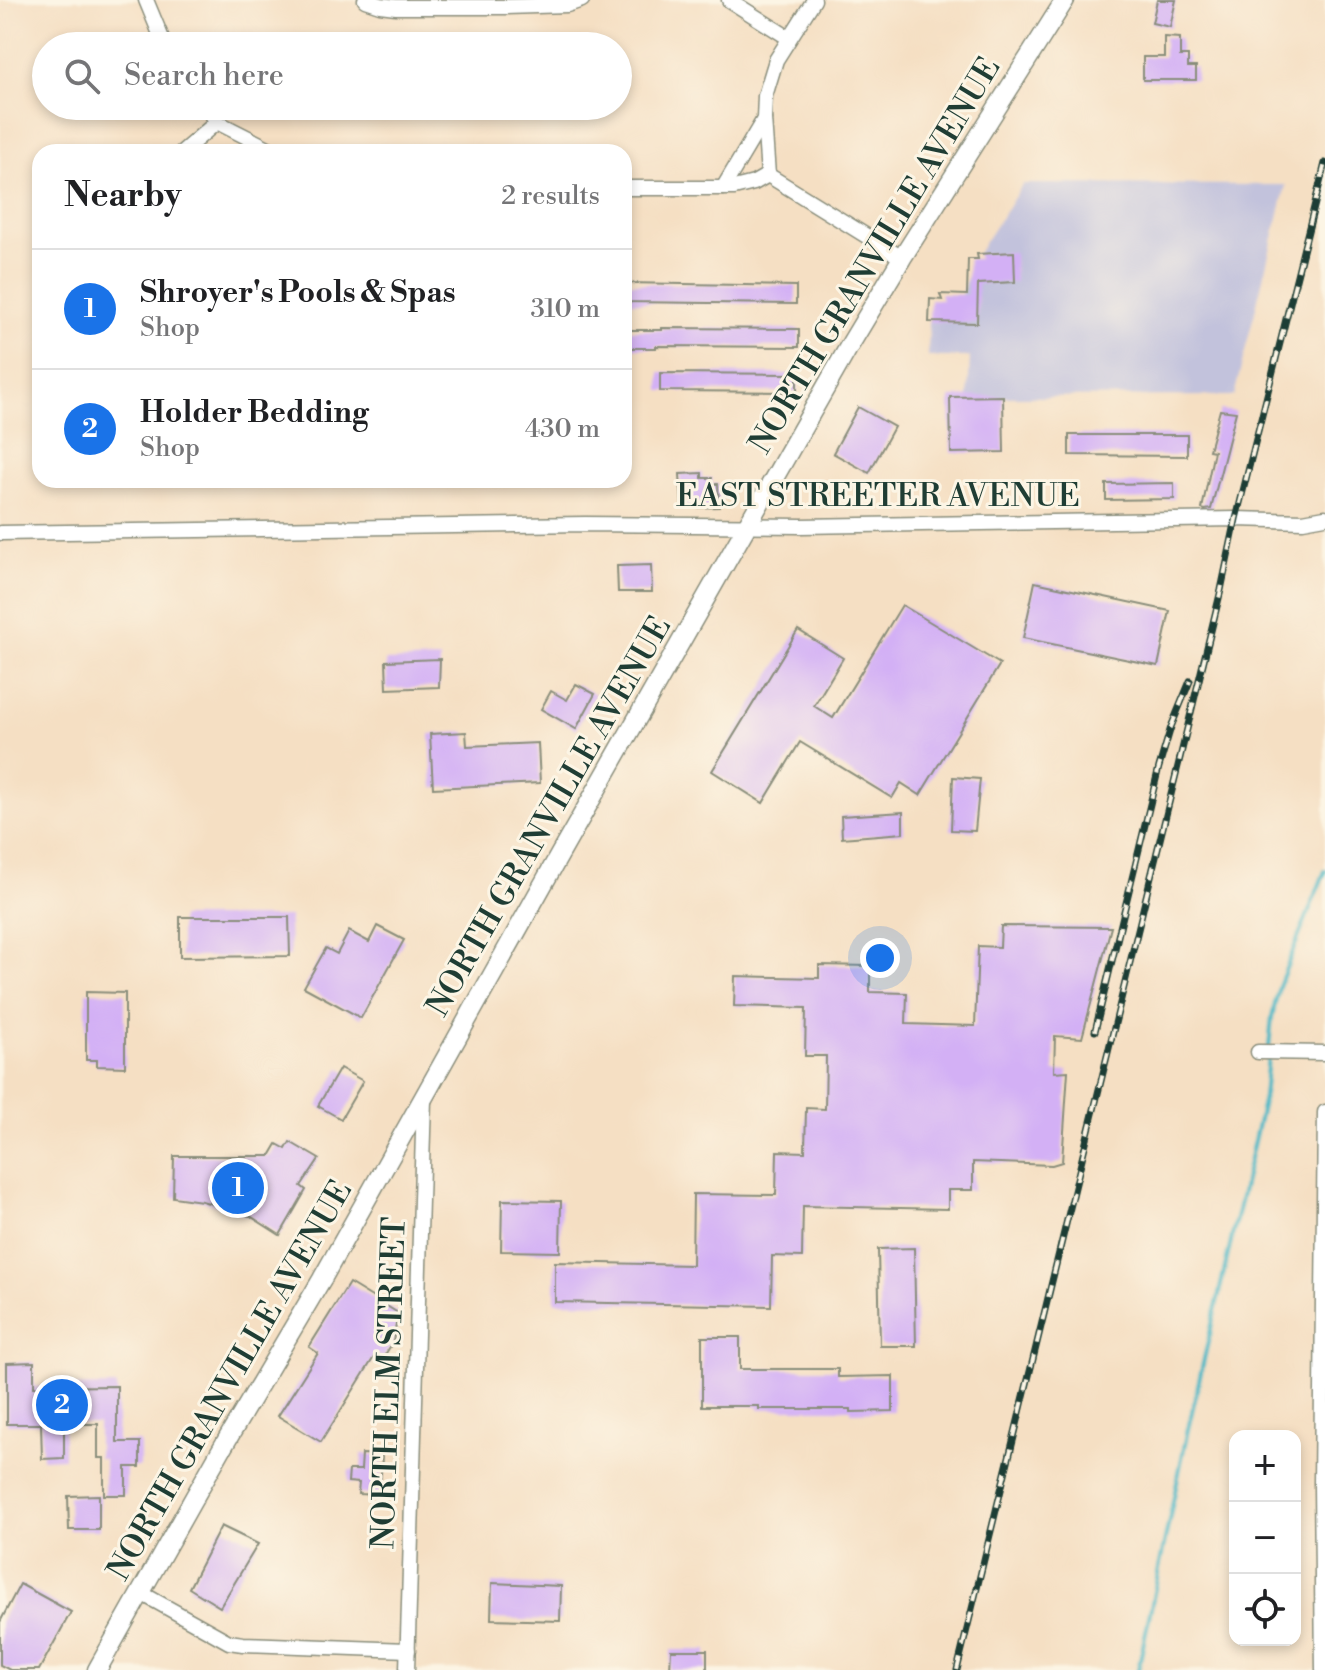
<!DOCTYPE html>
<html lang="en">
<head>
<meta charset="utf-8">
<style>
	body { margin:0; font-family:"Libre Bodoni",serif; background:#f2f2f2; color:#202124 }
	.controls { position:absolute; right:24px; bottom:24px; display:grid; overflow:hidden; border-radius:16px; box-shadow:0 4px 12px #0003 }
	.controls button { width:72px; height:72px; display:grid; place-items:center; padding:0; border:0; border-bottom:2px solid #e0e0e0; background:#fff; color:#202124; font:40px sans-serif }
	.you { position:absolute; left:880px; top:958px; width:28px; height:28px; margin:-20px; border:6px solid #fff; border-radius:50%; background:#1a73e8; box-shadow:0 0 0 12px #1a73e833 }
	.badge { display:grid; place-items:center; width:52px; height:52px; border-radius:50%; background:#1a73e8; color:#fff; font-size:26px; font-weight:700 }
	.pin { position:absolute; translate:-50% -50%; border:4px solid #fff; box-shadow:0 2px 8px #0006 }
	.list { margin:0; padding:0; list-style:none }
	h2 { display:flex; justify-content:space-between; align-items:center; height:104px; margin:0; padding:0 32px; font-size:34px }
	h2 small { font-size:26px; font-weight:400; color:#757577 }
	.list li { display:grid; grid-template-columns:52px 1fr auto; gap:24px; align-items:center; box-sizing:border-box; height:120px; padding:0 32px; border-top:2px solid #e0e0e0 }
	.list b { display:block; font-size:30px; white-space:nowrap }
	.list p { margin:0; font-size:26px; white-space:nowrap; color:#757577 }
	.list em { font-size:26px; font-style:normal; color:#757577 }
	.icon { flex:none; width:44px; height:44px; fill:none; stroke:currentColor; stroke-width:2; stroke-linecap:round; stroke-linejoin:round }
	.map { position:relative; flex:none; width:1325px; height:1670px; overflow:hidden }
	.search { position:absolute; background:#fff; box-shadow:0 4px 12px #0003; left:32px; top:32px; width:600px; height:88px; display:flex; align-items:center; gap:20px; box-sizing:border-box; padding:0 28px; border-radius:44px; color:#757577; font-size:30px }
	.panel { position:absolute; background:#fff; box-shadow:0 4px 12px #0003; left:32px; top:144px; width:600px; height:344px; border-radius:24px }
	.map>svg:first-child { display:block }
</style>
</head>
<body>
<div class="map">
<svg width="1325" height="1670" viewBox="0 0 1325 1670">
	<rect width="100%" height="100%" fill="#fcf5e5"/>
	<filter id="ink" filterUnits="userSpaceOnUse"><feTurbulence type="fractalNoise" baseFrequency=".0125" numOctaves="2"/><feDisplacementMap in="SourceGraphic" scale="16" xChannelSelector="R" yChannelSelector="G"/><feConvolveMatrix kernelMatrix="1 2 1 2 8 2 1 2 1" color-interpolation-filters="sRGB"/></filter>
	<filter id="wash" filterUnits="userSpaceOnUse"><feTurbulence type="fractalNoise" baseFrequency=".006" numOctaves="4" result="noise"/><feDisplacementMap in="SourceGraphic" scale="32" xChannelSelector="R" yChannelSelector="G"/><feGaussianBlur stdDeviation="1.8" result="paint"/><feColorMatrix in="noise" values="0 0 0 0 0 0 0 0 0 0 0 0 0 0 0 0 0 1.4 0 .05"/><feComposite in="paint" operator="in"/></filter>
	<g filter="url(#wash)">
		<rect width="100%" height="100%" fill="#f5dfc3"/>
		<path fill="#c2c2dc" d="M1023,184L1286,185L1234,396L968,397L970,357H928L929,322L977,323L978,296L961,295L968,275L978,276L982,284L1015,282L1014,252L977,254Z"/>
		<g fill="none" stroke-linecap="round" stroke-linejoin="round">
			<path stroke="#4bb8c6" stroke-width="4" d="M1138,1670L1188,1429L1264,1097L1272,1017L1279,986L1325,871"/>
		</g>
		<g id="blocks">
			<g fill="#d3b0f5">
				<path d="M1157,0H1176L1170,27L1152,23Z"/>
				<path d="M1164,37L1180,38V56H1188V67H1196V80H1143V57H1164Z"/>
				<path d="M1014,252L1015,282L978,284L977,323L929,322L930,299L942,300L940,294L967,295L968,259H978L977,254Z"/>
				<path d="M624,283L796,286V304L624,302Z"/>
				<path d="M662,328L799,329V347L656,346V348H624V330H662Z"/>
				<path d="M660,373L797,374V392L660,391Z"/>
				<path d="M1003,396L1004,452L951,453L950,397Z"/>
				<path d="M858,407L894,427L869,473L833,453Z"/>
				<path d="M1220,410L1236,412L1211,509L1205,510L1202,509L1214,451L1209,450Z"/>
				<path d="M1069,435H1187V456L1069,455Z"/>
				<path d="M702,473V478H712V484H718L719,507L682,508L680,474Z"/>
				<path d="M1174,483V499L1106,500V484Z"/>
				<path d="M651,565L652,592H618L617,566Z"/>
				<path d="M1035,582L1170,611L1158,666L1023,638Z"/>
				<path d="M902,605L1000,664L920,795L901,783L892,798L800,742L763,803L712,771L798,630L843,658L814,706L833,718Z"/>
				<path d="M440,659L439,687L387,689L386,661Z"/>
				<path d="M576,684L595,694L576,729L541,709L551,691L567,700Z"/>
				<path d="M466,732L467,746L538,743L540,783L433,788L430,734Z"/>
				<path d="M953,777L980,779L975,831L951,830Z"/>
				<path d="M903,812V833L842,838L841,816Z"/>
				<path d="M180,917H289L290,956L180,957Z"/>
				<path d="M377,926L404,940L361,1018L304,987L326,948L337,954L349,931L369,942Z"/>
				<path d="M1001,926L1111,927L1082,1038L1055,1036L1054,1072L1068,1071L1062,1162L1052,1165L973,1162V1190H948V1209L803,1206L802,1257L772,1256L771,1306L555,1302V1262L692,1265L693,1194L776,1195L777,1151L805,1152L806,1108L825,1109L826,1056H805L806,1008L734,1006L735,976L819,978V965L870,966V992L907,993L906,1024L975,1026L978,946L1000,947Z"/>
				<path d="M86,992L125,993V1067L97,1066V1060H86Z"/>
				<path d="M340,1068L363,1081L341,1119L318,1106Z"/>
				<path d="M290,1142L319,1159L301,1186L306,1190L280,1235L250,1216L202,1201L173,1197L174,1156H270L277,1144L286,1149Z"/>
				<path d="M502,1200L561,1201L560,1252L501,1251Z"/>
				<path d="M914,1248L916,1346H880L878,1249Z"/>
				<path d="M349,1283L398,1313L393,1342L383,1358L376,1354L321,1442L278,1416L318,1353L309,1347Z"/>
				<path d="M702,1337H740V1369H838V1377L893,1376V1411L851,1412V1409H759V1406H702Z"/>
				<path d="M34,1362V1387L117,1386V1442H140V1467H126V1495H104V1458H98V1424H64V1458L42,1459L41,1424H7V1363Z"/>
				<path d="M362,1454L382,1455L380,1495L358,1494L359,1483L348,1482L349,1470H361Z"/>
				<path d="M99,1495V1530H69L68,1496Z"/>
				<path d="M221,1526L258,1544L220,1607L189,1588Z"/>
				<path d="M492,1583L561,1586L560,1621L491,1619Z"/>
				<path d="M20,1584L71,1612L39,1670H10L0,1665V1622Z"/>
				<path d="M671,1650H707V1670H670Z"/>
			</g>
		</g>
	</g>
	<g filter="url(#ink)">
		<use href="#blocks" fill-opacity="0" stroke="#8a8e7c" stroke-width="2"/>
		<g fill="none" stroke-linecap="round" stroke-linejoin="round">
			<defs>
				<g id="minor">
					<path d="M146,0L165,46"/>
					<path d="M365,0L380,5L396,7H506L567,5L582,0"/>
					<path d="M729,0L789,38"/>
					<path d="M206,106L217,122L276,152"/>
					<path d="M764,119L768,175"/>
					<path d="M182,152L217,122"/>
					<path d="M624,188H734L754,183L768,175L902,258"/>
					<path d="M723,188L764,119L765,96L776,60L814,0"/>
					<path d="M0,533L585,524L801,526L1236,519L1303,521L1325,517"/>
					<path d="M1258,1052L1325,1053"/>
					<path d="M141,1593L229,1642L243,1644L408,1650"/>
					<path d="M407,1670L424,1099"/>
					<path d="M1323,1670L1321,1484L1325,1112"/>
				</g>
				<path id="major" d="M97,1670L221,1450L322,1279L560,854L851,343L902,258L1065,0"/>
			</defs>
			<use href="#minor" stroke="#8a8e7c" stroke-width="17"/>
			<use href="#major" stroke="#8a8e7c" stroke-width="21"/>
			<use href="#minor" stroke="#fff" stroke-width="14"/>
			<use href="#major" stroke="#fff" stroke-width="18"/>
			<defs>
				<g id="rail">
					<path d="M1095,1031L1159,767L1171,727L1190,681"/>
					<path d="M957,1670L1221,590L1236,519L1325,163"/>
				</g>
			</defs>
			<use href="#rail" stroke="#1f3d34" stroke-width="7"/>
			<use href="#rail" stroke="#fcf5e5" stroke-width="4" stroke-dasharray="12" stroke-linecap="butt"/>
		</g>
	</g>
	<g text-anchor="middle" stroke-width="6" stroke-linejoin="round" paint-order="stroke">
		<g font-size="32" fill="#1f3d34" stroke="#fcf5e5">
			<text transform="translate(874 255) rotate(-59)" y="11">NORTH GRANVILLE AVENUE</text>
			<text x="878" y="506">EAST STREETER AVENUE</text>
			<text transform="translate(548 816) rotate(-60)" y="11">NORTH GRANVILLE AVENUE</text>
			<text transform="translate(229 1380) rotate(-60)" y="11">NORTH GRANVILLE AVENUE</text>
			<text transform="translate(388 1383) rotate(-88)" y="11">NORTH ELM STREET</text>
		</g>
	</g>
</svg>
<div class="controls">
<button>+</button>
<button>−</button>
<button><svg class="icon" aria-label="locate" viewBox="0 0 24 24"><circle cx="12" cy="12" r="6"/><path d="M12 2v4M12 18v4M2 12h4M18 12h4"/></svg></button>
</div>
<div class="you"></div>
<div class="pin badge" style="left:238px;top:1188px">1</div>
<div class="pin badge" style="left:62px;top:1405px">2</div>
<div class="search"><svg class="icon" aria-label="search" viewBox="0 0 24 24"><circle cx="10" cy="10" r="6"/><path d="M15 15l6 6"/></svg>Search here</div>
<section class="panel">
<h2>Nearby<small>2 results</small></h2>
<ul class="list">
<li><span class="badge">1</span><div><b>Shroyer's Pools &amp; Spas</b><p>Shop</p></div><em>310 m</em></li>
<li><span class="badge">2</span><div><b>Holder Bedding</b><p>Shop</p></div><em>430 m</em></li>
</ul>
</section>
</div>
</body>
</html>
